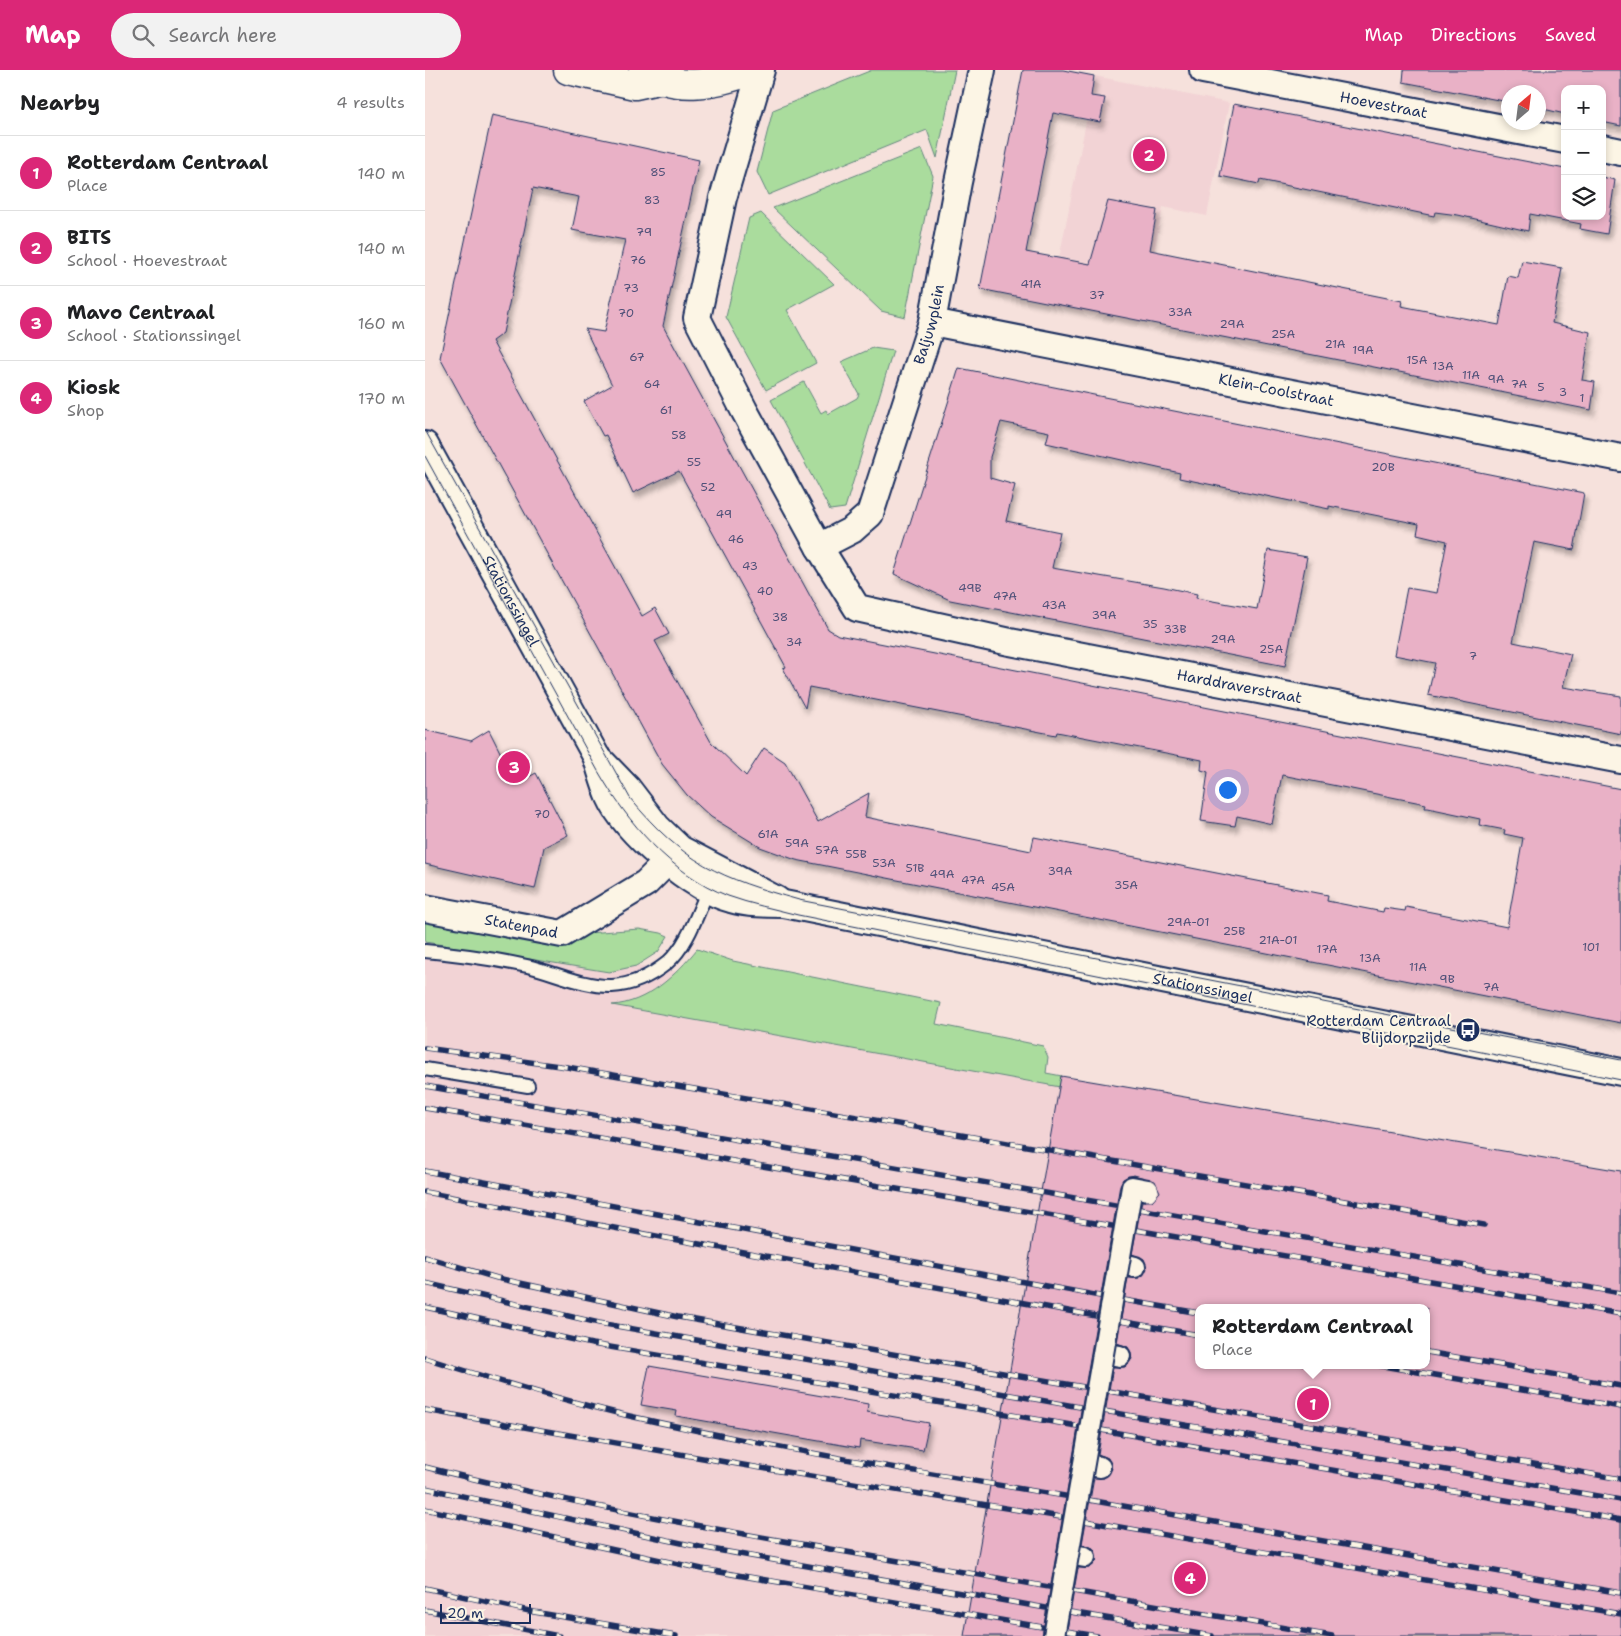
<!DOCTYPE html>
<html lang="en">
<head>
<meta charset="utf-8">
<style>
	body { margin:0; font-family:"Shantell Sans",sans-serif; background:#f2f2f2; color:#202124 }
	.controls { position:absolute; right:15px; top:15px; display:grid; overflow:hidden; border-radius:10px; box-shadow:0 2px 8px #0003 }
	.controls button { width:45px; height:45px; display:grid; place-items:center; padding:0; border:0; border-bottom:1px solid #e0e0e0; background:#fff; color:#202124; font:25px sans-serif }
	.compass { position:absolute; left:1076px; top:15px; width:45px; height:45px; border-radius:50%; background:#fff; box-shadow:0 2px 8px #0003; rotate:28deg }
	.scale { position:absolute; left:15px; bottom:12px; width:91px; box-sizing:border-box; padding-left:5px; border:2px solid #1b2f5e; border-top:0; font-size:14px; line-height:18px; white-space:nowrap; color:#1b2f5e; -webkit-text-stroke:4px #fcf5e5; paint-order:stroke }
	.you { position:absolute; left:802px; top:719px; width:18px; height:18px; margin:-12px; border:4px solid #fff; border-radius:50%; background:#1a73e8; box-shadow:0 0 0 8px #1a73e833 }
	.badge { display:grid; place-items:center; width:32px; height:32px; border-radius:50%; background:#db2777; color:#fff; font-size:16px; font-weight:700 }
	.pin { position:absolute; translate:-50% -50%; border:2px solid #fff; box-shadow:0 1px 5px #0006 }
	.popup { position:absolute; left:770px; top:1234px; width:235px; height:65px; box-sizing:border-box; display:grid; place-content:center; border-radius:10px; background:#fff; filter:drop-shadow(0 1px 4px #0005); font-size:16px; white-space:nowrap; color:#757577 }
	.popup b { font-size:19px; color:#202124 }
	.popup::after { content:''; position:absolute; left:50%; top:100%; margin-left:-10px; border:10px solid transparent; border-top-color:#fff }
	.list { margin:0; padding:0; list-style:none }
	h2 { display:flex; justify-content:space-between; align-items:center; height:65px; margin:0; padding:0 20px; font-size:21px }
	h2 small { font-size:16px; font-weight:400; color:#757577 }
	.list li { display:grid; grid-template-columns:32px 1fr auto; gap:15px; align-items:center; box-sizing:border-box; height:75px; padding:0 20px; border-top:1px solid #e0e0e0 }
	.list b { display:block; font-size:19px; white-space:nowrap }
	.list p { margin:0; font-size:16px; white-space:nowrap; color:#757577 }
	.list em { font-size:16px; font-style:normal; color:#757577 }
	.icon { flex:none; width:28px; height:28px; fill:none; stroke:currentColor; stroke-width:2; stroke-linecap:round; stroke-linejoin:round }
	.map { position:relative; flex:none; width:1196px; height:1566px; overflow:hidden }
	header { display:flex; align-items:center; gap:30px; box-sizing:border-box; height:70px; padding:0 25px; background:#db2777; color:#fff }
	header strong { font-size:24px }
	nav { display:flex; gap:28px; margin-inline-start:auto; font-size:18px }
	.search { width:350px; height:45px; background:#f2f2f2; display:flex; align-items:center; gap:12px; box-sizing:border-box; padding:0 18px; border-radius:28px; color:#757577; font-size:19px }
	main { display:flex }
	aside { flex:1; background:#fff }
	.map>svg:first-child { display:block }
</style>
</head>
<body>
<header>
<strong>Map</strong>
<div class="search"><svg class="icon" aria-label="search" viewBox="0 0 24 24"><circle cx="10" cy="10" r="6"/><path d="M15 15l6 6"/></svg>Search here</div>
<nav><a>Map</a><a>Directions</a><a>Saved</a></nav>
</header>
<main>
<aside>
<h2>Nearby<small>4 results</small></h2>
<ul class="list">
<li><span class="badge">1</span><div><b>Rotterdam Centraal</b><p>Place</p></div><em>140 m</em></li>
<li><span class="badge">2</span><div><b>BITS</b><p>School · Hoevestraat</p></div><em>140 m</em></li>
<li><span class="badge">3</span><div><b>Mavo Centraal</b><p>School · Stationssingel</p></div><em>160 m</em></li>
<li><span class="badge">4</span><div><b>Kiosk</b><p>Shop</p></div><em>170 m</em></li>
</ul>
</aside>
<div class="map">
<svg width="1196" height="1566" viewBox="0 0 1196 1566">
	<defs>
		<filter id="shadow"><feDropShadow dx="3" dy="5.5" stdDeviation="2.5" flood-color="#0004"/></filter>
	</defs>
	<rect width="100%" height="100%" fill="#f6e1dc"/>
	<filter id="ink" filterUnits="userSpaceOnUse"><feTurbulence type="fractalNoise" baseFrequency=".02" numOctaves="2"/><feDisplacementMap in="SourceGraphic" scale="10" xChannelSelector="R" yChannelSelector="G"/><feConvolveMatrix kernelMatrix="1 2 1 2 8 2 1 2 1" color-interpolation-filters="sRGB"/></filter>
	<g filter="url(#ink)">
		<g fill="#f2d3d5" fill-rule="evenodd">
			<path d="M670,6L804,33L782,146L738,137L716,252L625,235Z"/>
			<path d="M0,868L195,900L211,896L254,902L618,976L623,987L621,1003L1179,1114L1196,1566H0ZM774,1238H1002V1295H774Z"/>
		</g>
		<g fill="#aadc9d" stroke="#62867e">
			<path d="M447,0H530L512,88L502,60L343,125L332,102L348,40Z"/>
			<path d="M497,79L508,106L480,247L456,241L348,138Z"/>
			<path d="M336,143L409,214L362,240L391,293L341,320L301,247L324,148Z"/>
			<path d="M448,278L468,281L420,438L405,440L346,330L379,312L396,343L401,340L403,344L432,328L434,324L416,292Z"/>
			<path d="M0,845L163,863L214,859L236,863L243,866L233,882L211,896L184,902L0,872Z"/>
			<path d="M272,879L308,891L516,933L511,954L618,976L623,987L621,1003L637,1006L635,1017L187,935C222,933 251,905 272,879Z"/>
		</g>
		<g fill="#e9b1c6" stroke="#1b2f5e" fill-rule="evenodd" filter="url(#shadow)">
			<path d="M598,0H638L669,6L666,26L680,28L675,52L628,43L601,182L665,194L683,131L732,140L725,180L977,231L976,236L1074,255L1083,206L1093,208L1097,191L1137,198L1127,253L1165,262L1157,310L1170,312L1166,340L555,219Z"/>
			<path d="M979,0H1196V56L1177,52V19H1140V44L1114,38V22H1084V32L978,12Z"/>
			<path d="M809,34L1140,99V146H1177V107L1190,110L1182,164L1155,159L1156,154L1105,144L1103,161L1033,145L1010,142L1009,146L835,110L834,114L795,106Z"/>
			<path d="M67,45L274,90L238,256L403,559L413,565L1196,719V953L371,790L335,777L286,747L262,725L237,694L15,288ZM108,118L154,127L147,160L200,170L179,262L160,259L187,315L159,331L178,366L181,365L208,423L254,401L361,597L358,598L380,638L384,617L631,665L632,662L777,690L776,700L783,702L776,751L810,756L812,746L847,754L857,705L1001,734L1000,738H1003L1055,749L1054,755L1080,760L1079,764L1098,768L1082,857L981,837L980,841L959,838L958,842L902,831L903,825L609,767L606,781L440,747L444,723L393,752L360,692L339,678L321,706L286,672L230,571L244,564L230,538L217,546L67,271L78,263Z"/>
			<path d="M534,298L1159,423L1149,480L1109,472L1088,572L1146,584L1138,617L1196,626V664L1003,625L1010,593L969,585L982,518L1012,523L1022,471L992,464L994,454L904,436V439L754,408L755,403L621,373L624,362L576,352L565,387V408L590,415L581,451L635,462L627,498L739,517L772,524L771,528L832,539L843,480L882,487L860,596L525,530L469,504Z"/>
			<path d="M0,660L46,671L64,660L77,686L81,684L96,711L111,703L143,765L119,777L110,819L0,794Z"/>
			<path d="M636,1006L1196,1101V1566H641L653,1498H664L672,1490L668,1478L657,1474L669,1408H679L687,1399L683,1388L673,1384L688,1297H700L707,1289L703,1277L692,1273L703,1208H714L722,1199L719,1189L707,1184L717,1131H727L735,1122L730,1111L709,1105L698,1109L695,1115L617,1566H539ZM774,1238H1002V1295H774Z"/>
			<path d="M224,1296L443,1334L442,1342L504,1353L498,1380L435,1370L434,1378L251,1346L252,1341L216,1335Z"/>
		</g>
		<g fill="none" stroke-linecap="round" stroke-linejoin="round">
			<defs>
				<g id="service">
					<path d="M0,881C34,884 69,889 102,896C129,902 159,917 187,916C207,915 227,905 242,893C263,875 272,844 283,820"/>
					<path d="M0,999L103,1016"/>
				</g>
				<g id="pedestrian">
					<path d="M694,1193L710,1197"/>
					<path d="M678,1283L695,1286"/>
					<path d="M659,1394L675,1397"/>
					<path d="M643,1484L660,1487"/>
				</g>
				<g id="minor">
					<path id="s1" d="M336,0L298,128L272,248L319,340L394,477L432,538L585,572L1196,690"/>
					<path id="s2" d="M778,0L1140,70"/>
					<path d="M1177,78L1196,82"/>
					<path id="s3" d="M507,252L1196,388"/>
					<path id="s4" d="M0,375L171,686C176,700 179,714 185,727C201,763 268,819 306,829C323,834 341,834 359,834L1196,1002"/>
					<path id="s5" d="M394,477L427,460L445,444L507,252L533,112L557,0"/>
					<path d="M176,691L203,719L232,757L255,779L352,830"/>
					<path id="s6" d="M0,838L137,864L221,813L254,780"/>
				</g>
				<g id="tertiary">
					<path d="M143,0L210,15L233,10"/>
					<path d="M218,0C252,23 293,13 329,0"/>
				</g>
			</defs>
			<use href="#service" stroke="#1b2f5e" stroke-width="16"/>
			<use href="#pedestrian" stroke="#1b2f5e" stroke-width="24"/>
			<use href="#minor" stroke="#1b2f5e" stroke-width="30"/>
			<use href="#tertiary" stroke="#1b2f5e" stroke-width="31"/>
			<use href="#service" stroke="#fcf5e5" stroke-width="12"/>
			<use href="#pedestrian" stroke="#fcf5e5" stroke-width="20"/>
			<use href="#minor" stroke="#fcf5e5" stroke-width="26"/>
			<use href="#tertiary" stroke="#fcf5e5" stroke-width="28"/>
			<g stroke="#1b2f5e" stroke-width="1">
				<path d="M0,360L205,728C258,793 295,808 374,830L1196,990"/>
				<path d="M0,386L173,701C203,753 245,803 303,826C325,834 350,839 373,845L1196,1010"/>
			</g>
			<defs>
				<g id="rail">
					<path d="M0,978L142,997L1059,1155"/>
					<path d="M0,1016L690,1135"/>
					<path d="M0,1038L687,1156"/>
					<path d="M0,1101L675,1226"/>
					<path d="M0,1122L247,1169L671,1246"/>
					<path d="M714,1139L1196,1223"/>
					<path d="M711,1160L1196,1244"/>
					<path d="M0,1187L72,1208L253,1247L659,1317"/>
					<path d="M0,1213L174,1253L655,1337"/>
					<path d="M699,1230L774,1243"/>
					<path d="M0,1237L167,1274L652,1356"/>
					<path d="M695,1251L774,1265"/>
					<path d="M1002,1282L1196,1316"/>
					<path d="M0,1288C66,1309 133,1329 200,1345C346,1378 493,1402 640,1426"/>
					<path d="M952,1295L1196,1337"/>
					<path d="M683,1321L1196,1409"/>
					<path d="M0,1340L318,1395L636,1447"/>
					<path d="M679,1341L1196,1430"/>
					<path d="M676,1360L1196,1450"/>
					<path d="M0,1397C206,1449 416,1480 624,1517"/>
					<path d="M0,1418L275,1477L621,1538"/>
					<path d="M664,1430L1196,1523"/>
					<path d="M0,1439L277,1499L617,1557"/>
					<path d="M660,1451L1196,1544"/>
					<path d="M0,1518L109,1542L251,1566"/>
					<path d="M648,1521L907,1566"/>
					<path d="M0,1540L134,1566"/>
					<path d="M645,1542L787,1566"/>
					<path d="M641,1561L672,1566"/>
				</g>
			</defs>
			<use href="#rail" stroke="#1b2f5e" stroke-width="5.5"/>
			<use href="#rail" stroke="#fcf5e5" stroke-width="4" stroke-dasharray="11" stroke-linecap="butt"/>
			<defs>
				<path id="pedestrian-bridge" d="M629,1566L707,1117L723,1120"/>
			</defs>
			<use href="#pedestrian-bridge" stroke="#1b2f5e" stroke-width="24" stroke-linecap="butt"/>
			<use href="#pedestrian-bridge" stroke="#fcf5e5" stroke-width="20"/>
		</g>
	</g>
	<defs>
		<symbol id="bus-disc" viewBox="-11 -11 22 22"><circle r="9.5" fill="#1b2f5e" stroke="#fcf5e5"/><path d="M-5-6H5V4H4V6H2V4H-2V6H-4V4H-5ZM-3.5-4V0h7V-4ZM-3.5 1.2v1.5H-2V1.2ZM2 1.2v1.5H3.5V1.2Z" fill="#fff"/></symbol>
	</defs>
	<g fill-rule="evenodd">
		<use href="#bus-disc" x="1029" y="946" width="28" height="28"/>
	</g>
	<g text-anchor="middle" stroke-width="4" stroke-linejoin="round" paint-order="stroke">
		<g font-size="12" fill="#4e5078">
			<text x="233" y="106">85</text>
			<text x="227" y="134">83</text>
			<text x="219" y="166">79</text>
			<text x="213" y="194">76</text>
			<text x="606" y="218">41A</text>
			<text x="206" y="222">73</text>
			<text x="672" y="229">37</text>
			<text x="755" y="246">33A</text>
			<text x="201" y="247">70</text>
			<text x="807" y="258">29A</text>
			<text x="858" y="268">25A</text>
			<text x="910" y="278">21A</text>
			<text x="938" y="284">19A</text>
			<text x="212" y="291">67</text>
			<text x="992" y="294">15A</text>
			<text x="1018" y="300">13A</text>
			<text x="1046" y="309">11A</text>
			<text x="1071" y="313">9A</text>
			<text x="227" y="318">64</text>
			<text x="1094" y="318">7A</text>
			<text x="1116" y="321">5</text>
			<text x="1138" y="326">3</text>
			<text x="1157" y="332">1</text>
			<text x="241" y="344">61</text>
			<text x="254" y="369">58</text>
			<text x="269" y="396">55</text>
			<text x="958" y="401">20B</text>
			<text x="283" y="421">52</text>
			<text x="299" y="448">49</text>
			<text x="311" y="473">46</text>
			<text x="325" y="500">43</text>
			<text x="545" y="522">49B</text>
			<text x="340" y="525">40</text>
			<text x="580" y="530">47A</text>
			<text x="629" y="539">43A</text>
			<text x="679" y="549">39A</text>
			<text x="355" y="551">38</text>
			<text x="725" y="558">35</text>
			<text x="750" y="563">33B</text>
			<text x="798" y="573">29A</text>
			<text x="369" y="576">34</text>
			<text x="846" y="583">25A</text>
			<text x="1048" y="590">7</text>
			<text x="117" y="748">70</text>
			<text x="343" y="768">61A</text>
			<text x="372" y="777">59A</text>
			<text x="402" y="784">57A</text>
			<text x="431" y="788">55B</text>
			<text x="459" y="797">53A</text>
			<text x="490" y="802">51B</text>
			<text x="635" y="805">39A</text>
			<text x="517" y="808">49A</text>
			<text x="548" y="814">47A</text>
			<text x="701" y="819">35A</text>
			<text x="578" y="821">45A</text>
			<text x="763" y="856">29A-01</text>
			<text x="809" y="865">25B</text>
			<text x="853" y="874">21A-01</text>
			<text x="1166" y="881">101</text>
			<text x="902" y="883">17A</text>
			<text x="945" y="892">13A</text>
			<text x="993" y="901">11A</text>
			<text x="1022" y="913">9B</text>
			<text x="1066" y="921">7A</text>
		</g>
		<g font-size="15" fill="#1b2f5e" stroke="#fcf5e5">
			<text dy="5" stroke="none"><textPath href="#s2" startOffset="184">Hoevestraat</textPath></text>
			<text dy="5" stroke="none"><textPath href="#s5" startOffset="260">Baljuwplein</textPath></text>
			<text dy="5" stroke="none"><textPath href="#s3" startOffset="351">Klein-Coolstraat</textPath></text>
			<text dy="5" stroke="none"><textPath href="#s4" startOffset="178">Stationssingel</textPath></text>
			<text dy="5" stroke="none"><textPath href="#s1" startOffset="978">Harddraverstraat</textPath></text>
			<text dy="5" stroke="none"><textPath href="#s6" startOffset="98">Statenpad</textPath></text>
			<text dy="5" stroke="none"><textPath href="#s4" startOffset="1040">Stationssingel</textPath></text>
		</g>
		<g font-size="15" fill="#1b2f5e" stroke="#fcf5e5" text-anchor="end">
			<text x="1026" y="956">Rotterdam Centraal<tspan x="1026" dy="17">Blijdorpzijde</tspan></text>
		</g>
	</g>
</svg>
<div class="controls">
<button>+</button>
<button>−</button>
<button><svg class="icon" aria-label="layers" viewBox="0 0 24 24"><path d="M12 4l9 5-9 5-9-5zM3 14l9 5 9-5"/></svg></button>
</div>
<svg class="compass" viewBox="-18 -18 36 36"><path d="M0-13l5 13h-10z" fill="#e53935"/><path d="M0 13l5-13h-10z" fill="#757577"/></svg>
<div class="scale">20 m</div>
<div class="you"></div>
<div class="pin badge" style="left:888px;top:1334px">1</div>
<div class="popup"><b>Rotterdam Centraal</b>Place</div>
<div class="pin badge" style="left:724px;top:85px">2</div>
<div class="pin badge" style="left:89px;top:697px">3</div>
<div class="pin badge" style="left:765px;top:1508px">4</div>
</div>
</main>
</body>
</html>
